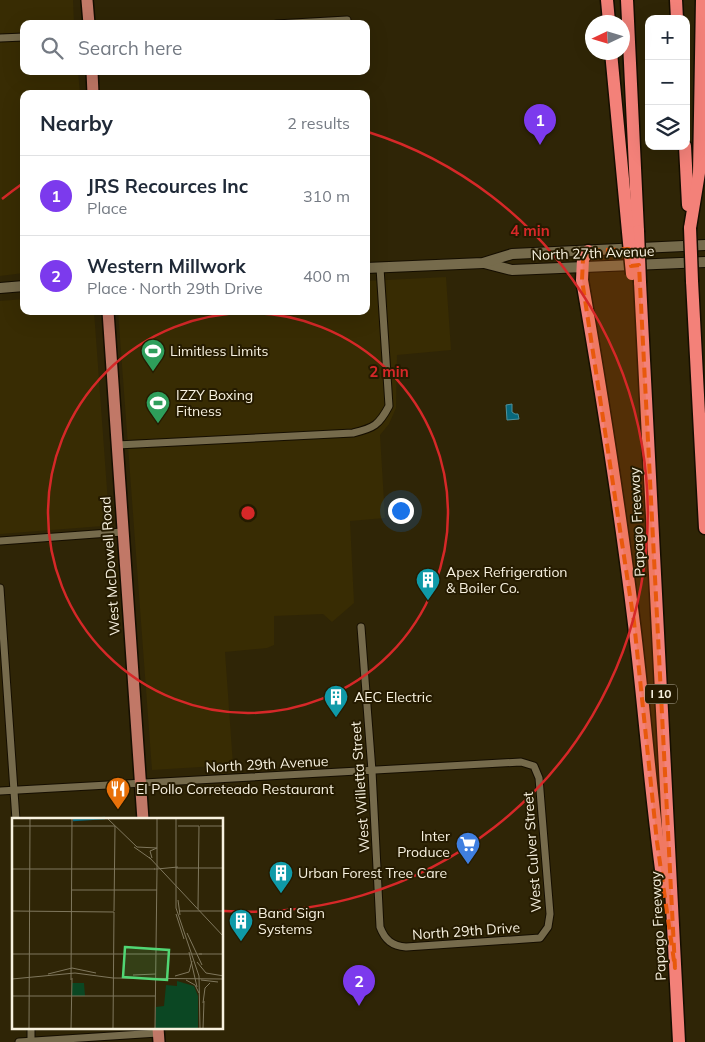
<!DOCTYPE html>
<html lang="en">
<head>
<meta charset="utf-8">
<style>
	body { margin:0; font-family:Mulish,sans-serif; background:#f2f2f3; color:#1f2937 }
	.controls { position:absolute; right:15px; top:15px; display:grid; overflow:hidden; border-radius:10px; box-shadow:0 5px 20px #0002 }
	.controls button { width:45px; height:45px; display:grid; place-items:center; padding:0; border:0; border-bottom:1px solid #e0e1e3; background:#fff; color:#1f2937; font:25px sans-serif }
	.compass { position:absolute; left:585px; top:15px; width:45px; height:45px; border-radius:50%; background:#fff; box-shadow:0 5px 20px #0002; rotate:266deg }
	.you { position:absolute; left:400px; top:510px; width:18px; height:18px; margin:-12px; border:4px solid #fff; border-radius:50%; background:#1a73e8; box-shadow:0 0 0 8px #1a73e833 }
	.badge { display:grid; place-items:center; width:32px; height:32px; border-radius:50%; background:#7c3aed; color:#fff; font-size:16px; font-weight:700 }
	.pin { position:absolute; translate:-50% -41px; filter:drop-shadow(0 1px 2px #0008) }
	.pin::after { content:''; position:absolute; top:26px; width:18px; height:15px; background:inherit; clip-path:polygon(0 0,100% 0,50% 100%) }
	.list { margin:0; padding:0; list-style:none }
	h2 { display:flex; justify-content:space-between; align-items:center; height:65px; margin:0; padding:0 20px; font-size:21px }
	h2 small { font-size:16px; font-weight:400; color:#747a83 }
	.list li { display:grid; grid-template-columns:32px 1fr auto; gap:15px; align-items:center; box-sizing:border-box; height:80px; padding:0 20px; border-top:1px solid #e0e1e3 }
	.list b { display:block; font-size:19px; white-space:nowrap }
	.list p { margin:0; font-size:16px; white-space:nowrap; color:#747a83 }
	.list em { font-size:16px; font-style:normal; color:#747a83 }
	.icon { flex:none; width:28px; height:28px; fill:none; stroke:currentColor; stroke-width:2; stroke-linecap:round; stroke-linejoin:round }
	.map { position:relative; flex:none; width:705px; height:1042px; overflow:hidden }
	.search { position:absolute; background:#fff; box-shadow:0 5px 20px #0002; left:20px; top:20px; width:350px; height:55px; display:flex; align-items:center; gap:12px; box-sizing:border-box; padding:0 18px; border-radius:10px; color:#747a83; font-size:19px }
	.panel { position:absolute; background:#fff; box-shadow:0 5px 20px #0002; left:20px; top:90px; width:350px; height:225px; border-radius:10px }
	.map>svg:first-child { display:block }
</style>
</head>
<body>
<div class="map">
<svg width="705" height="1042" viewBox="0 0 705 1042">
	<rect width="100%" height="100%" fill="#2f2506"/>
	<g fill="#382c03">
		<path d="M0,0H73L74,24H24V71H78L80,94H24V273L0,276Z"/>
		<path d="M446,277L451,350L397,355L396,408L389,424L380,435L385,518L350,521L354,603L332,622L323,614L274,616V645L267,648L225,652L233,765L152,770L118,311H366V281Z"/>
		<path d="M24,299V311H94L109,517L107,522L103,526L0,534V301Z"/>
	</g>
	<path fill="#07687d" stroke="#4f919b" d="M512,404V412L515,414H518L519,419L507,420L506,405Z"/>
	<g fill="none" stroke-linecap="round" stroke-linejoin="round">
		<defs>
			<g id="minor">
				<path d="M276,24L347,20"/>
				<path d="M0,38L24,37"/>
				<path d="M117,445L353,433C374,428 379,425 389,406L380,268"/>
				<path d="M0,541L123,532"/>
				<path d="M0,588L16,820"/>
				<path d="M0,791L521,762L534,766L539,778L550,914L548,927L540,938L406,947C392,946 385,940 380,927L372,771L361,627"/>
				<path d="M31,1028V1042"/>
				<path d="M19,1042L158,1033"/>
			</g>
			<g id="secondary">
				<path d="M484,263L512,270L705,262"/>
				<path d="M366,268L483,263L512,254L705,245"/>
				<path d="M0,288L24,286"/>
			</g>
			<g id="primary">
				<path d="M87,0L89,24"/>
				<path d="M92,71L93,94"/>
				<path d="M108,311L143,820"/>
				<path d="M158,1028L159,1042"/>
			</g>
			<g id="motorway">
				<path d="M607,0L609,22"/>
				<path d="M627,0L638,231"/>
				<path d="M676,0L677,19"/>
				<path d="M611,52L628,232"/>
				<path d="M685,146L688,205"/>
				<path d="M690,228L699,173L702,0"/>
				<path d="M588,251L583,259L582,280C602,395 620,509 634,624C645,713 651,802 664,891"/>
				<path d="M692,281L705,528"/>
				<path d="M640,282L679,1042"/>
			</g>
		</defs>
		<use href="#minor" stroke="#150e00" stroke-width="9"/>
		<use href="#secondary" stroke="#150e00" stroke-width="12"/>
		<use href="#primary" stroke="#150e00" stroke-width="14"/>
		<use href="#motorway" stroke="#150e00" stroke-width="15"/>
		<use href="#minor" stroke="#766b4c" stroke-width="7"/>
		<use href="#secondary" stroke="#766b4c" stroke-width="10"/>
		<use href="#primary" stroke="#c17867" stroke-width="11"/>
		<use href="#motorway" stroke="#f38179" stroke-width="12"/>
		<defs>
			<g id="motorway-bridge">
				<path d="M690,228L692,281"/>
				<path d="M638,231L640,282"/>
				<path d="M628,232L632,274"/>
			</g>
		</defs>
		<use href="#motorway-bridge" stroke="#150e00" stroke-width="15" stroke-linecap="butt"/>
		<use href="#motorway-bridge" stroke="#f38179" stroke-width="12"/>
	</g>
	<path fill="#e8590c" fill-opacity="0.2" stroke="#e8590c" stroke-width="4" stroke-dasharray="10 6" stroke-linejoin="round" d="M629,249L631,266L639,265L675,968L657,842L634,622L582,280L583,259L588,251Z"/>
	<g fill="none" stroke="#d62828" stroke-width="2.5">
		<circle cx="248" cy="513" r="200"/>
		<path d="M2 199A399 399 0 0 1 22 184M368 132A399 399 0 0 1 224 911"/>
	</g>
	<defs>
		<symbol id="stadium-pin" viewBox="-11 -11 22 30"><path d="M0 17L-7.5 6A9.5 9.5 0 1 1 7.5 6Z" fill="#2e9e5b" stroke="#251b00"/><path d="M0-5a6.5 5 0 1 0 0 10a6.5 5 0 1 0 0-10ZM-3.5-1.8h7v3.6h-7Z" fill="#fff"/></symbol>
		<symbol id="building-pin" viewBox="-11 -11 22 30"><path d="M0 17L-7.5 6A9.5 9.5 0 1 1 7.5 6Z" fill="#0f9aa8" stroke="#251b00"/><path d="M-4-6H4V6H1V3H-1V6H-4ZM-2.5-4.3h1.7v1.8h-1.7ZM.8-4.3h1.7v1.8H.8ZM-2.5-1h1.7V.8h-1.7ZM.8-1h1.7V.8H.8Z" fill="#fff"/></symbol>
		<symbol id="restaurant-pin" viewBox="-11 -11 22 30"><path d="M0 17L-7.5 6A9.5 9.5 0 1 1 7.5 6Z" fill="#e8710a" stroke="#251b00"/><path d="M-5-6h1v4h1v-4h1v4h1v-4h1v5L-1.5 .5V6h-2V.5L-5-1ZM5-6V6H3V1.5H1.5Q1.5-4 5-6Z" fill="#fff"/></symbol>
		<symbol id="supermarket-pin" viewBox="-11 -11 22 30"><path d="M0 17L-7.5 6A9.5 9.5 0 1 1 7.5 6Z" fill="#3f7fe0" stroke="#251b00"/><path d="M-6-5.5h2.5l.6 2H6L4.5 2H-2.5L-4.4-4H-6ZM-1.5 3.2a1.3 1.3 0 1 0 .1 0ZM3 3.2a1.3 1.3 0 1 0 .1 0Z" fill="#fff"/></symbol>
	</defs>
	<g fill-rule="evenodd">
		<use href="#stadium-pin" x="139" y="337" width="28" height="38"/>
		<use href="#stadium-pin" x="144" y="389" width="28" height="38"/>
		<use href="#building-pin" x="414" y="566" width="28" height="38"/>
		<use href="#building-pin" x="322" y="683" width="28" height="38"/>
		<use href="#restaurant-pin" x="104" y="775" width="28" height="38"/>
		<use href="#supermarket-pin" x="454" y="830" width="28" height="38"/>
		<use href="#building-pin" x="267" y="859" width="28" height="38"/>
		<use href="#building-pin" x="227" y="907" width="28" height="38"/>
	</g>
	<g text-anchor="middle" stroke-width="4" stroke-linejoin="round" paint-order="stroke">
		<rect fill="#251b00" stroke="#b9b29d" stroke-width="1" x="645" y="684.5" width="32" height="19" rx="4"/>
		<g font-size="12" font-weight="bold" fill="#f8f2e0">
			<text x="661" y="698">I 10</text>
		</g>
		<g font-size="14" fill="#f8f2e0" stroke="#251b00">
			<text transform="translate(593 253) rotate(-2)" y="5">North 27th Avenue</text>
			<text transform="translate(637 522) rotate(-93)" y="5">Papago Freeway</text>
			<text transform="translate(110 566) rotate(-94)" y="5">West McDowell Road</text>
			<text transform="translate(267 764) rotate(-3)" y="5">North 29th Avenue</text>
			<text transform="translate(360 787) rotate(-94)" y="5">West Willetta Street</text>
			<text transform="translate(532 852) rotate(-94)" y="5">West Culver Street</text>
			<text transform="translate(658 926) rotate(-93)" y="5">Papago Freeway</text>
			<text transform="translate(466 931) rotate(-4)" y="5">North 29th Drive</text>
		</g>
		<g font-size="14" fill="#f8f2e0" stroke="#251b00" text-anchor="start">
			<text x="170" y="356">Limitless Limits</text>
			<text x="176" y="400">IZZY Boxing<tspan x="176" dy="16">Fitness</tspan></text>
			<text x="446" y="577">Apex Refrigeration<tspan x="446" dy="16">&amp; Boiler Co.</tspan></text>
			<text x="354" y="702">AEC Electric</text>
			<text x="136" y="794">El Pollo Correteado Restaurant</text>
			<text x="450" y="841" text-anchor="end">Inter<tspan x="450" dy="16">Produce</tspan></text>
			<text x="298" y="878">Urban Forest Tree Care</text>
			<text x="258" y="918">Band Sign<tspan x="258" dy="16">Systems</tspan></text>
		</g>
	</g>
	<g transform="translate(12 818)">
		<rect width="211" height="211" fill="#2f2506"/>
		<path d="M165,163L182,168L186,178V211H143L144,189L152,188L154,167L165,168ZM60,165H72L73,178H60Z" fill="#0b4723"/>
		<path fill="none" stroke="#07687d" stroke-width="2.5" d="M61,2L93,0"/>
		<path fill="none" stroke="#7f775d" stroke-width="1" d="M95,0L125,29L145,30V51M164,0V90L187,158L188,211M0,8H103L102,93M166,8H187M188,8H212M122,29L139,41M137,39L212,119M140,40L138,33L145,30V0M164,50H212M0,51H143M142,51H145L143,211M145,51L166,49M60,72H145M166,82L168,97M186,91L187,8M0,93L102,94L101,211M167,93H212M164,96L172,121M175,115L190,147M177,134L185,169M0,136H190M187,136H212M185,144L194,155L212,158M36,156L60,150L84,155M121,157L144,156M163,158L177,154L180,143M0,161L63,155L101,160L212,161M59,162L60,0M174,162L183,167L187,175M189,162L206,164M0,178H143M191,185L193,170L198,165M17,211L18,0M59,211L60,160M191,211L192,183"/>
		<path fill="#51d674" fill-opacity="0.15" stroke="#51d674" stroke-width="2.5" d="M113,129L157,132L155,162L111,159Z"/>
		<rect width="211" height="211" fill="none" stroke="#f8f2e0" stroke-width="2.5"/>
	</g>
	<circle cx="248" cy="513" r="8" fill="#d62828" stroke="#251b00" stroke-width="2.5"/>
	<g font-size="15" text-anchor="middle" font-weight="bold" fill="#d62828" stroke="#251b00" stroke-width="4" stroke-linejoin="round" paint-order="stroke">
		<text x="530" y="236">4 min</text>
		<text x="389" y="377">2 min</text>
	</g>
</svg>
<div class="controls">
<button>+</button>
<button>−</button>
<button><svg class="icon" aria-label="layers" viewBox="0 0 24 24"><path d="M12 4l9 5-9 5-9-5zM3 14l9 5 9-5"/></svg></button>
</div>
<svg class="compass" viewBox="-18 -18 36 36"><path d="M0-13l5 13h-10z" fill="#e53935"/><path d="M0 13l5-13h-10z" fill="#747a83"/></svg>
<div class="you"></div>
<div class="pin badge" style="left:540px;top:145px">1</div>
<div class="pin badge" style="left:359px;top:1006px">2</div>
<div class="search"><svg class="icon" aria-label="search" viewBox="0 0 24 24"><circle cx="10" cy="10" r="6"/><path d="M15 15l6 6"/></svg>Search here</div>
<section class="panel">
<h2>Nearby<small>2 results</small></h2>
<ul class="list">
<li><span class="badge">1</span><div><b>JRS Recources Inc</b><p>Place</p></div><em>310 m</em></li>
<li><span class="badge">2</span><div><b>Western Millwork</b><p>Place · North 29th Drive</p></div><em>400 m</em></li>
</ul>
</section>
</div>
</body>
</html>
